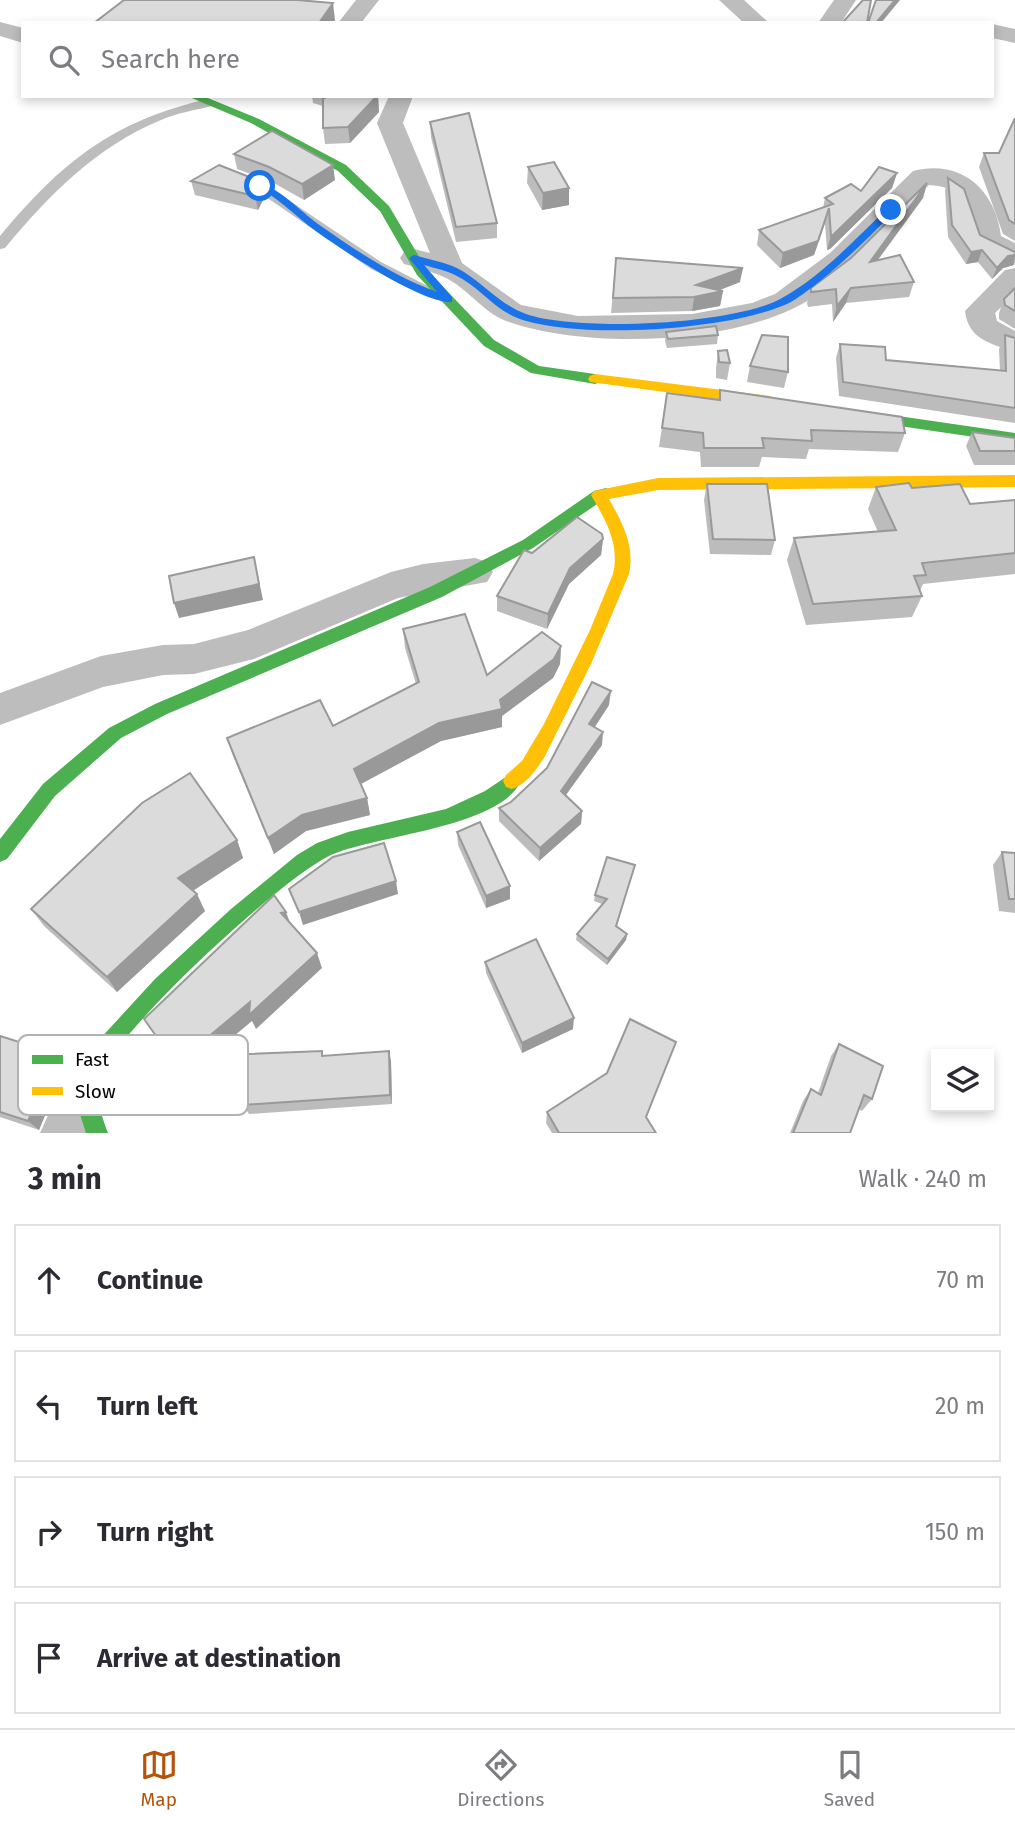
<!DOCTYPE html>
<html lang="en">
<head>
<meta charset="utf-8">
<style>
	body { margin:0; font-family:"Fira Sans",sans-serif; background:#f7f7f7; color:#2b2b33 }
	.controls { position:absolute; right:21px; bottom:21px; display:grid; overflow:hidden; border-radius:0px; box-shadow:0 4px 10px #0003 }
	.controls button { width:63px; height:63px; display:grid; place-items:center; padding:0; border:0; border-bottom:2px solid #e1e1e2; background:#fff; color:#2b2b33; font:35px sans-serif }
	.stop { position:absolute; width:21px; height:21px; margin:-16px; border:5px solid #1a73e8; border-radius:50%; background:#fff }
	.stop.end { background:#1a73e8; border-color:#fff; box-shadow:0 2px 7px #0008 }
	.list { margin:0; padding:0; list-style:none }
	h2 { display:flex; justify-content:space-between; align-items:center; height:91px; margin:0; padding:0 28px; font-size:30px }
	h2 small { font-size:23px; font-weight:400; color:#7c7c81 }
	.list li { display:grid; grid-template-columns:46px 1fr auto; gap:21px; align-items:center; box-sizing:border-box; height:112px; margin:0 14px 14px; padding:0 14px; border:2px solid #e1e1e2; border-radius:0px }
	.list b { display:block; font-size:26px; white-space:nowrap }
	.list em { font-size:23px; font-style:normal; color:#7c7c81 }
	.icon { flex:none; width:38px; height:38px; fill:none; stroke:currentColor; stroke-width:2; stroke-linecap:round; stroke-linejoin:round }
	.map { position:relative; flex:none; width:1015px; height:1133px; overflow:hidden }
	.search { position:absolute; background:#fff; box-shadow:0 4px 10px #0003; left:21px; right:21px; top:21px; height:77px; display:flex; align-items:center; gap:18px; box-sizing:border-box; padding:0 24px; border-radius:0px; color:#7c7c81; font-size:26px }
	.sheet { height:595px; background:#fff }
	nav { display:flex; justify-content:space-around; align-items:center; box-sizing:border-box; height:98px; border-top:2px solid #e1e1e2; background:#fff; font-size:19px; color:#7c7c81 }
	nav a { display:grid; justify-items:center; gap:4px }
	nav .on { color:#b45309 }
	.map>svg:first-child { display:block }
</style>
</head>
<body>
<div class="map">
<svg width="1015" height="1133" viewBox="0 0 1015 1133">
	<rect width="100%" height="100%" fill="#fff"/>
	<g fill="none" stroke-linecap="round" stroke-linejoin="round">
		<g fill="#bdbdbd" fill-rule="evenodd">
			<path d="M208,99L214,103L212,106C195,110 177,113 161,120C97,146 48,196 5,248L0,249V236C62,162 112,121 208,99Z"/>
			<path d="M241,175L275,191L381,262L449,297L447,300H437L371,269L266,197L236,182L234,179Z"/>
		</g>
		<g fill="#bdbdbd" fill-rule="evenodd">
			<path d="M356,0H379L361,23H338Z"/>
			<path d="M719,0H744L769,23H744Z"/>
			<path d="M834,0H856L841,23H818Z"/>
			<path d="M0,22L23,28V43L0,36Z"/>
			<path d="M992,24L1015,29V43L992,38Z"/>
			<path d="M389,96H413L403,123L462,263L521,305L578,316L692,314L752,303L775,294L830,253L913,171C961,159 995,189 1001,236L1015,243V263L978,246C960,219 981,189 929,185C891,222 858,266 815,296C743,345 590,350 509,322C487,315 473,295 453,282C439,273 421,269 404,264L400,258L404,252L414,249L430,253L377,123Z"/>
			<path d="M1015,268V294L995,313L997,321L1015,331V351C992,345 968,339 965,311L1005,270Z"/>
			<path d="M475,558L487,562L493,572L487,582L398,598L254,659L194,674L163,675L103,687L0,725V693L101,656L163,645L194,644L248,630L391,572L423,564Z"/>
			<path d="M87,1058L103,1065L110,1081L88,1133H40L71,1065Z"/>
		</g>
		<g fill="#4caf50" fill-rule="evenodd">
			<path d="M187,96H203L259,119L346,165L389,206L427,270L494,340L539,366L595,374L600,376L602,379L600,382L595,384L531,373L484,346L417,275L380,211L338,171L251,123Z"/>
			<path d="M850,409L1015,433V443L845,418L843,414L845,410Z"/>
			<path d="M606,488L611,490L614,494L611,498L603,500L533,548L442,597L167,714L121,738L55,796L7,859L0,862V839L43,784L109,728L155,704L430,587L523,540L594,491Z"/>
			<path d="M512,773L518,775L521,781C499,828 375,835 331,855C283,877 125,1024 103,1071C94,1091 100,1113 108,1133H86L78,1108V1093L84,1067L99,1040L155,979L231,909L297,855L317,843L348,832L446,809L485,791Z"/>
		</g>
		<g fill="#ffc107" fill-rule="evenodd">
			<path d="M595,374L770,396L777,401L770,406L590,382L588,379L590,376Z"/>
			<path d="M1015,475V487L658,490L609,499C623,524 635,546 629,574L591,664L544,758C535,771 527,784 512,789L506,787L503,781L506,775L522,761L544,724L590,630L613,574C620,544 606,521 591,495L594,491L658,478Z"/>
		</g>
	</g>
	<g fill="#bcbcbc">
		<path d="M312,96H378L379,112L350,143L325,144L323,128V106L313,103Z"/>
		<path d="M1015,118V241L1003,234L979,167L984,153H999Z"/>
		<path d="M430,122L497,223V238L456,242L431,137Z"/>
		<path d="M234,154L335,180L304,200L272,182L237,169Z"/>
		<path d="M528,167L569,205L542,210L527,183Z"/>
		<path d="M897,173L892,188L830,249L827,250L825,223L814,255L780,268L757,245L759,230L823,208L825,198L861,191Z"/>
		<path d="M948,178L980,235L1014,265L1003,268L992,279L978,262L966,264L948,237L945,190Z"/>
		<path d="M191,181L265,196L258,210L195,195Z"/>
		<path d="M927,183L923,198L878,260L914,282L909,297L846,303L833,322L832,304L808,307L807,303L811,288L851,258Z"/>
		<path d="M616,258L740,282L719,290L723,291L720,306L692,311L611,313Z"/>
		<path d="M1015,288V329L999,319V313L1004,299Z"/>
		<path d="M666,332L718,335L717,344L667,348L665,341Z"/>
		<path d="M1005,335L1015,338V423L839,396L836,358L840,344L886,360L1000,371L999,349Z"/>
		<path d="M718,351L730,363L727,380L716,378V368Z"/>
		<path d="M750,366L788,372L784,388L747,382Z"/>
		<path d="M720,390L905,433L898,452L809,449L806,459L762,457L759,467H701L700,452L659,447L667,393L718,400Z"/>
		<path d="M972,432L1015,438V465H974L966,446Z"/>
		<path d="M707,484L775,540L771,555L710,554L704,500Z"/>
		<path d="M876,487L912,488L970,504L1015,500V574L923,584L920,591L922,596L912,617L806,625L787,560L794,538L878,532L868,509Z"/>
		<path d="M603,539L601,555L569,584L547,629L497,611V596L532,553Z"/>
		<path d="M403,629L487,675L561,646L560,664L553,678L502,716V727L441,741L361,784L367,798L370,815L306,831L274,854L233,756L227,738L333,726L416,684L405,648Z"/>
		<path d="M609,705L595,727L602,745L566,795L582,811L581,824L539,861L499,821V808L511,802L547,768Z"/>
		<path d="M457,832L510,886V899L486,908L458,845Z"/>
		<path d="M237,840L243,858L193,891L205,911L117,992L44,926L31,909Z"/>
		<path d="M1002,852L1015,853V913L999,911L993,865Z"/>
		<path d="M635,865L617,926L627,934L626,940L607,965L576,940L577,934L602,904L594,901L595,895Z"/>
		<path d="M485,962L573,1029L522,1053L486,973Z"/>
		<path d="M0,1036L66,1064L39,1130L0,1117Z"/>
		<path d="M676,1042L646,1118L656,1133H552L546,1123L547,1112Z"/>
		<path d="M839,1044L872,1099L862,1111L859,1109L850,1133H790L803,1101L811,1089L818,1093L831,1056Z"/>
		<path d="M324,1056L391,1061L392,1104L249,1114L243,1105Z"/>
	</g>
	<g fill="#999">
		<path d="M895,0H900L881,23H876Z"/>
		<path d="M333,3L335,20L333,23H319Z"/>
		<path d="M377,96H378L379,112L350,143L348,127Z"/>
		<path d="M333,165L335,180L304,200L302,184Z"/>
		<path d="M897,173L892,188L830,249L827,250L831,236Z"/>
		<path d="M262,182L265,196L258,210L255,196Z"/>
		<path d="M927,183L923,198L865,277L870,262Z"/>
		<path d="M569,188V205L542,210L543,193Z"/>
		<path d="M829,208L825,223L814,255L780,268L783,253Z"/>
		<path d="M982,250L978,262L966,264L971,252Z"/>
		<path d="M1015,255L1014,265L1003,268L992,279L997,268L1008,256Z"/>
		<path d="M743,268L740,282L710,294L723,291L720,306L692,311L696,285Z"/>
		<path d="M851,288L846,303L833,322L837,306Z"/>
		<path d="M603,539L601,555L569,584L547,629L548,614L570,568Z"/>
		<path d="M254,557L263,600L179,618L174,603Z"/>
		<path d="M561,646L560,664L553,678L502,716V727L441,741L357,786L354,769L439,723L500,700Z"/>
		<path d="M611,691L609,705L588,737L589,724Z"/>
		<path d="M603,732L602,745L560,803L561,791Z"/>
		<path d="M367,798L370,815L306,831L274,854L268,838L302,815Z"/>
		<path d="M582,811L581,824L539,861L540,848Z"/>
		<path d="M237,840L243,858L186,895L178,878Z"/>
		<path d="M396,881L398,894L303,925L299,912Z"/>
		<path d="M510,886V899L486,908V896Z"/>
		<path d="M197,894L205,911L117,992L107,977Z"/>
		<path d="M286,912L292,928L281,913Z"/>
		<path d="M627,934L626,940L607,965L608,959Z"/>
		<path d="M317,953L322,968L256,1029L252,1021L185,1077L176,1064L250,1002Z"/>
		<path d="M574,1018L573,1029L522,1053V1043Z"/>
		<path d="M389,1051L391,1061L392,1104L390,1095Z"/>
		<path d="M57,1054L66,1064L39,1130L28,1121Z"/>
	</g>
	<g fill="#dbdbdb" stroke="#999" stroke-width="2">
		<path d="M124,0H297L333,3L319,23H94Z"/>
		<path d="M863,0H871L867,23H842Z"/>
		<path d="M876,0H895L876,23H868Z"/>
		<path d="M328,96H377L348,127L323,128V99Z"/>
		<path d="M469,113L497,223L456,227L430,122Z"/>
		<path d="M1015,118V224L1009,220L984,153H999Z"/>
		<path d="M272,131L333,165L302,184L269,167L234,154Z"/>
		<path d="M554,162L569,188L543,193L528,167Z"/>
		<path d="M219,165L262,182L255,196L191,181Z"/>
		<path d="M879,167L897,173L834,234L831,236L829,208L818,241L783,253L759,230L833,204L825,198L851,184L861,191Z"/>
		<path d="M948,178L964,189L980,235L1015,252V255L1008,256L997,268L982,250L971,252L952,225Z"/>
		<path d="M927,183L870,262L900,255L914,282L851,288L837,306L836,289L811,292V288L851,258Z"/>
		<path d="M616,258L743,268L696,285L723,291L694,297L613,298Z"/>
		<path d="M1015,288V311L1005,305L1004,299Z"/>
		<path d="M716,326L718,335L668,339L666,332Z"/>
		<path d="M762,335L788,337V372L750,366Z"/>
		<path d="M1005,335L1015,338V408L843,382L840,344L885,347L886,360L1006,371Z"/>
		<path d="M727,350L730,363L719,362L718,351Z"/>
		<path d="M720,390L902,417L905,433L811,430L812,441L762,438L764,448H704L703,433L662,428L667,393L720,400Z"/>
		<path d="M972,432L1015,438V451H980Z"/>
		<path d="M909,483L912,488L960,484L970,504L1015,500V553L922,563L926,575L914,576L922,596L813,604L794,538L896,530L876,487Z"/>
		<path d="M707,484H767L775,540L713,539Z"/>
		<path d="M577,517L602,534L603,539L570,568L548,614L497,596L524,550L532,553Z"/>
		<path d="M254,557L259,584L174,603L169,576Z"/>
		<path d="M465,614L487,675L542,632L561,646L554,659L500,700L502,709L439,723L354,769L367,798L302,815L268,838L227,738L320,700L333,726L419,682L403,629Z"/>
		<path d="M592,682L611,691L589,724L603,732L561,791L582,811L540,848L499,808L511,802L547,768Z"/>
		<path d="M190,773L237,840L178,878L197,894L107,977L31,909L142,803Z"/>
		<path d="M480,822L510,886L486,896L457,832Z"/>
		<path d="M384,843L396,881L299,912L289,889L333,857Z"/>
		<path d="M1002,852L1015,853V899H1009Z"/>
		<path d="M607,857L635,865L616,926L627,934L608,959L577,934L607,899L595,895Z"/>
		<path d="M274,895L286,912L281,913L317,953L249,1015L250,1002L176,1064L144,1019Z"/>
		<path d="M536,939L574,1018L522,1043L485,962Z"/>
		<path d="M630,1019L676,1042L646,1117L656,1133H559L547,1112L607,1073Z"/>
		<path d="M0,1036L57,1054L28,1121L0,1112Z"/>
		<path d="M839,1044L883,1066L872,1099L864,1095L850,1133H793L811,1089L821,1095Z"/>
		<path d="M322,1051V1056L389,1051L390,1095L243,1105L247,1054Z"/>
	</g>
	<path fill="#1a73e8" d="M260,183C283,191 299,210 318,224C355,250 395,277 437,292L409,258L414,255C430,260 451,263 464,272C486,286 501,305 526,314C577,332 735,325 782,298C822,276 855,239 888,208L895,210C874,234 814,291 787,304C729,330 581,340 520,319C494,310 479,286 455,275C445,270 434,268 424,265L452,297V302C421,304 336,246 309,226C292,212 276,197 257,187Z"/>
	<rect x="18" y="1035" width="230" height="80" rx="10" fill="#fff" stroke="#b2b2b2" stroke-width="2"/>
	<rect x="32" y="1055" width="31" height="9" fill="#4caf50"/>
	<rect x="32" y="1087" width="31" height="8" fill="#ffc107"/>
	<g font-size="19" fill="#000">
		<text x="75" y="1066">Fast</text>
		<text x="75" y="1098">Slow</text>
	</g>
</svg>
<div class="controls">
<button><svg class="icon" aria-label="layers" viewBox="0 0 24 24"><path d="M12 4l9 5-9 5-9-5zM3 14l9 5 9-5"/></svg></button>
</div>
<div class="stop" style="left:260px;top:186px"></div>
<div class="stop end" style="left:891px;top:210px"></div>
<div class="search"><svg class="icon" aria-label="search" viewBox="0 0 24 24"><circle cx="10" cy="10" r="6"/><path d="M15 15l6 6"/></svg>Search here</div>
</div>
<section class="sheet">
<h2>3 min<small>Walk · 240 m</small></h2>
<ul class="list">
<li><svg class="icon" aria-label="ahead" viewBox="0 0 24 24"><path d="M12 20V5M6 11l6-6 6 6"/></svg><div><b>Continue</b></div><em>70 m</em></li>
<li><svg class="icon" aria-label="left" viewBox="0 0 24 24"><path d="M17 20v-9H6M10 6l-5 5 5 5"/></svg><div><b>Turn left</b></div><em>20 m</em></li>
<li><svg class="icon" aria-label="right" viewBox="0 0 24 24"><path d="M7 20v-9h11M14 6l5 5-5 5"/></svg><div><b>Turn right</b></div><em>150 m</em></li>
<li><svg class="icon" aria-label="arrive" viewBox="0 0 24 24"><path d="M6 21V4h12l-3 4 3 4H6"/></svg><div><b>Arrive at destination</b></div></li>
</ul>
</section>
<nav>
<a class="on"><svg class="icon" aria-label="map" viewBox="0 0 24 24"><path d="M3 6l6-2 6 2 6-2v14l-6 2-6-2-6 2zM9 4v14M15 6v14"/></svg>Map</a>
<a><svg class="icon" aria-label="directions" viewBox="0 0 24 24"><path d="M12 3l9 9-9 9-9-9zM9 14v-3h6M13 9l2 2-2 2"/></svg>Directions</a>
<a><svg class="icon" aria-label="saved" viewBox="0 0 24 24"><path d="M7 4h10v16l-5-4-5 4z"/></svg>Saved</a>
</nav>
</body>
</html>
